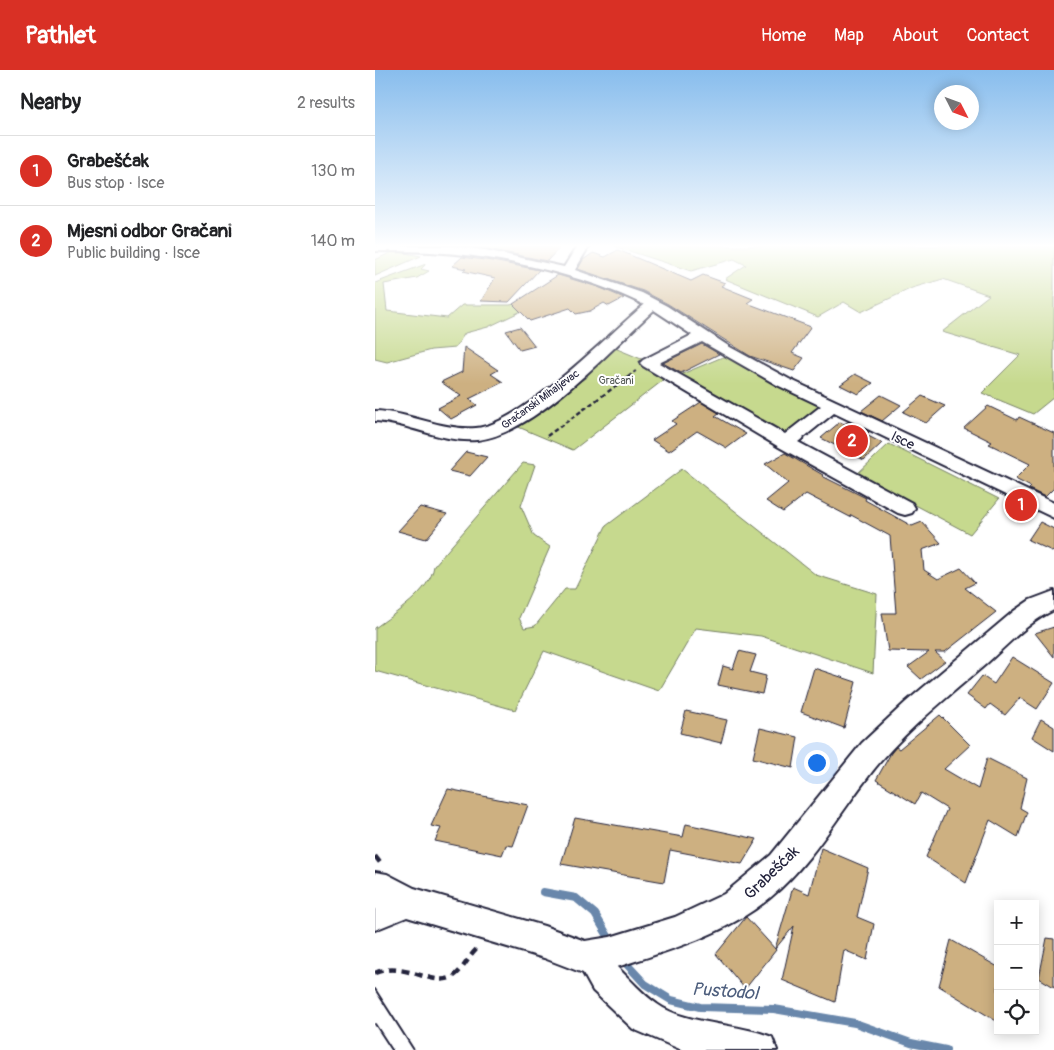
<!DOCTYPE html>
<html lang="en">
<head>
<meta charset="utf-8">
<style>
	body { margin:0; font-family:Pangolin,sans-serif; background:#f2f2f2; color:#202124 }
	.controls { position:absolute; right:15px; bottom:15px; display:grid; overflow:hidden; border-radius:0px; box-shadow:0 2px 12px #0003 }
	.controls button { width:45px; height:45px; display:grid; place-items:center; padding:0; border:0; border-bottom:1px solid #e0e0e0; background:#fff; color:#202124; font:25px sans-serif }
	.compass { position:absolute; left:559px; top:15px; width:45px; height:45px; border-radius:50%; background:#fff; box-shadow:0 2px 12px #0003; rotate:132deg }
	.you { position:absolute; left:441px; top:692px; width:18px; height:18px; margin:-12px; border:4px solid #fff; border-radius:50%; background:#1a73e8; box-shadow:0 0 0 8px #1a73e833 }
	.badge { display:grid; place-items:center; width:32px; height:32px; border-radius:50%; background:#d93025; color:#fff; font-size:16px; font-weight:700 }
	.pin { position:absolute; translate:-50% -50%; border:2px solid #fff; box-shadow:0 1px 5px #0006 }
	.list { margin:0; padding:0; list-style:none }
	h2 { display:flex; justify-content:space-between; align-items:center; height:65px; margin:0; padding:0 20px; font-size:21px }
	h2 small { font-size:16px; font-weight:400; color:#757577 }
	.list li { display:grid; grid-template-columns:32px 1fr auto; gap:15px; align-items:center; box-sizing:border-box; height:70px; padding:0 20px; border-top:1px solid #e0e0e0 }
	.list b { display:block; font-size:19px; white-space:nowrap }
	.list p { margin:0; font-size:16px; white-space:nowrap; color:#757577 }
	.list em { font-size:16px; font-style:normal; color:#757577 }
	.icon { flex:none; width:28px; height:28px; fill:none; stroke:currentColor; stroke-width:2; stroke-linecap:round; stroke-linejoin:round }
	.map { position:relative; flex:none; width:679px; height:980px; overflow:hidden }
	header { display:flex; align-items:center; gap:30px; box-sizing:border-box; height:70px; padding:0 25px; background:#d93025; color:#fff }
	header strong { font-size:24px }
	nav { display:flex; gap:28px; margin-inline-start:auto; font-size:18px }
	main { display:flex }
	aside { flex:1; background:#fff }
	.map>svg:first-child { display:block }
</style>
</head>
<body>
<header>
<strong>Pathlet</strong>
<nav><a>Home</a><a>Map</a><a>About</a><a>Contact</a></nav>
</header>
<main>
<aside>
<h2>Nearby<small>2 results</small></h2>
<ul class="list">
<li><span class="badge">1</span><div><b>Grabešćak</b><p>Bus stop · Isce</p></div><em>130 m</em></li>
<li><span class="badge">2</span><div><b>Mjesni odbor Gračani</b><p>Public building · Isce</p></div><em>140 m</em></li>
</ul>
</aside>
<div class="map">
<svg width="679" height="980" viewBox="0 0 679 980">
	<rect width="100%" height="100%" fill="#fff"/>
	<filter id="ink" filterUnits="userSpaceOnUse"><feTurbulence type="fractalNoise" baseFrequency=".02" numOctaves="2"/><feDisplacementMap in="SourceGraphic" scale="10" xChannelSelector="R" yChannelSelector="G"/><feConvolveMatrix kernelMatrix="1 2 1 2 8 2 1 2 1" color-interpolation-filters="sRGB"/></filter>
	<g filter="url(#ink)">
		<g fill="#c6d98e" stroke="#747e64">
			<path d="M239,176H679V327L658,344L607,323L645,285L567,262L614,225L568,209L537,218L486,242L469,232L443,247L350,209L371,195L359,189L316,201Z"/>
			<path d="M19,181L46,186L0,206V190Z"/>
			<path d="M51,194L46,199L54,201L42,208L9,214L12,241L72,248L87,235H135L148,232L155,237L113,257L90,263L80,278L56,280L12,292L0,289V213Z"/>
			<path d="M235,276L271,291L266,295L291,308L198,380L141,356L213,306L207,303Z"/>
			<path d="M350,286L442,334L448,339L411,364L403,361L343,325L300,307Z"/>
			<path d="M514,374L624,429L595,464L482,404Z"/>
			<path d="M148,393L160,395L146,436L159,466L175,477L144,548L149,558L160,556L190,519H200L231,456L307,399L441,505L502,524L498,603L386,566L321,558L284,621L169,581L140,640L0,601V558C20,543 55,522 59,496Z"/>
		</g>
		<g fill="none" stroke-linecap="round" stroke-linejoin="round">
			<g stroke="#6987ab" stroke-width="8">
				<path d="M168,822L201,828L220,844L237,873"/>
				<path d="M247,889L270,914L296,930L325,937L399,939L480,953L536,973L571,980"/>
			</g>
		</g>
		<g fill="#cdb081" stroke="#22223b">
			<path d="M98,176H186L172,191Z"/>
			<path d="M243,180L316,211L328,205L350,213L346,216L378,229L372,233L436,257L417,283L429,288L419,301L375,286L293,234L268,221L203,199L208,190L218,183L230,187Z"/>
			<path d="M87,187L117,191L164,200L134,232L106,231L120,208L88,201L91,199L77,196Z"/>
			<path d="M183,205L223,217L249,228L234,236L229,233L215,241L201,244L195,238L155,251L138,234Z"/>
			<path d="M145,257L160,276L145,280L131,261Z"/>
			<path d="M327,274L344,284L306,303L288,293Z"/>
			<path d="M89,277L123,300L116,304L128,312L94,329L102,335L76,349L63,338L86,326L66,312L87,302Z"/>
			<path d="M480,304L498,313L483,324L465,315Z"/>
			<path d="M506,325L526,335L507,351L486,341Z"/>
			<path d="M547,326L570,336L551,353L528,342Z"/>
			<path d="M326,332L344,343L340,346L371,364L352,378L322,361L294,381L277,370L301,354L297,351Z"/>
			<path d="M613,336L642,350L644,347L679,363V418L670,427L654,419L656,417L640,409L655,394L614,374L617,372L589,358Z"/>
			<path d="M465,352L469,354L473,352L494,362L491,365L507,373L489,390L446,368Z"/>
			<path d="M91,382L112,387L95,406L74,401Z"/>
			<path d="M410,383L448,405L447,406L491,428L490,430L537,456L547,452L566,473L547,480L549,500L563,509L586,498L600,513L590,518L621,542L570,582H560L570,591L546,609L533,597L554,582L513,581L507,543H521L515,466L476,445L475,447L431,424L408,442L391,431L413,413L390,394Z"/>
			<path d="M45,437L72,444L51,469L23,461Z"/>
			<path d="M665,452L679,459V482L653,470Z"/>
			<path d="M679,557V587L660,563Z"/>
			<path d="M364,581L381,585L375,602L391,606L387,624L343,615L348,596L358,599Z"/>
			<path d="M637,587L679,613L662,639L645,628L630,645L615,634L611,639L592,625L607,606L619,614Z"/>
			<path d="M439,598L481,612L469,658L426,642Z"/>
			<path d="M311,641L352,650L346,673L305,663Z"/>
			<path d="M565,645L595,675L569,699L603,719L612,688L652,708L645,738L652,742L643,767L615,750L591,813L551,787L572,739L546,723L540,734L501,710L516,683L521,677L524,679Z"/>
			<path d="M666,649L679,657V681L657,667Z"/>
			<path d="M385,658L423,667L418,698L378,688Z"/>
			<path d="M73,719L153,735L138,776L131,775L127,785L60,771L66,758L56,756Z"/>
			<path d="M200,748L308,767L311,754L382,769L367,794L295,780L289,812L186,794Z"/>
			<path d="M446,778L493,798L482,847L499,854L492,890L469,880L460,932L407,910L419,856L400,879L418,817L434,824Z"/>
			<path d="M371,847L401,880L370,919L341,884Z"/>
			<path d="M672,868L679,869V917L664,908Z"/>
			<path d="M576,870L623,897V952L564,916Z"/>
		</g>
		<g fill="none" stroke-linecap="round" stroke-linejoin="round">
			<defs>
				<g id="minor">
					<path d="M0,176H78L110,180L189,197L202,176H214L200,200L267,223L292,236L355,277L414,309L679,433V448L459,343L423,372L537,433L540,438L537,443L530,445L523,443L404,377L268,296L265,293L268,290L317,265L279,240C236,279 160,364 102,370C67,373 34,353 0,351V341C34,342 67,361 101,358C145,355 233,265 269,235C216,207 128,187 69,183C46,181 23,181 0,181ZM327,272L402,315L446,336L410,364L284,293Z"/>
					<path d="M679,521V540C653,552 632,575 611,594C575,625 536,656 505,692C468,736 441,789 396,827C352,864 296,880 242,897C255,909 267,924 282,934C311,955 363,953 397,967L402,980H307L258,959L218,921L208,903L169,888L32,847L0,860V802L12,804L39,818L169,856L210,871L235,867L300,847L349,824L396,785L487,673L531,632L639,541L655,530Z"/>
				</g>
			</defs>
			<use href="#minor" stroke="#22223b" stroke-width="4"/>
			<path stroke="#22223b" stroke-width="2" stroke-dasharray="3 2.5" stroke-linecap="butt" d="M254,306L262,300"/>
			<path stroke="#22223b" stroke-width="2.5" stroke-dasharray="4.5 3" stroke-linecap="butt" d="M172,366L256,305"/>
			<g stroke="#22223b" stroke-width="4.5" stroke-dasharray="8 5.5" stroke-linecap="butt">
				<path d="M0,786L6,794"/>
				<path d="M0,903C30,890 59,919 79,906C89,899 94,885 104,877"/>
			</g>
			<use href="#minor" fill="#fff" fill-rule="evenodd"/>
			<g stroke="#22223b" stroke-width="2">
				<path d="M0,919L39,980"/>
				<path d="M0,954L17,980"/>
			</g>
		</g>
	</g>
	<linearGradient id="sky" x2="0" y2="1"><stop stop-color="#88bded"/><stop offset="0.56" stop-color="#fff"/><stop offset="1" stop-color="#fff" stop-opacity="0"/></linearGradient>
	<rect width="679" height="314" fill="url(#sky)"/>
	<g text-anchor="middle" stroke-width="4" stroke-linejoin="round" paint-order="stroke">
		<g font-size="11" fill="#535954" stroke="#fff">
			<text x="241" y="314">Gračani</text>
		</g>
		<g font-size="11" fill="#22223b" stroke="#fff">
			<text transform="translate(165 329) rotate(-36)" y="4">Gračanski Mihaljevac</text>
		</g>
		<g font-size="14" fill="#22223b" stroke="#fff">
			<text transform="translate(528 370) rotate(26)" y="5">Isce</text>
		</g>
		<g font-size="16" fill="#22223b" stroke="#fff">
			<text transform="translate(396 802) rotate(-44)" y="6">Grabešćak</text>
		</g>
		<g font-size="18" font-style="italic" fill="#4c5d7c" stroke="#fff">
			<text transform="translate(350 921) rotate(4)" y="6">Pustodol</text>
		</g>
	</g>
</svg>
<div class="controls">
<button>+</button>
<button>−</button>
<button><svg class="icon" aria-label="locate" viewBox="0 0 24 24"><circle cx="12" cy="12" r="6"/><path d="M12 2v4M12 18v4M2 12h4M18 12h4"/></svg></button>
</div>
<svg class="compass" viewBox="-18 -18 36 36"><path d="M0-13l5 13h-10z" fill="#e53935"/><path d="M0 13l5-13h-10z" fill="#757577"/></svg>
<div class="you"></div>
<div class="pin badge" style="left:646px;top:435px">1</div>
<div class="pin badge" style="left:477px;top:371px">2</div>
</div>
</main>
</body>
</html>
